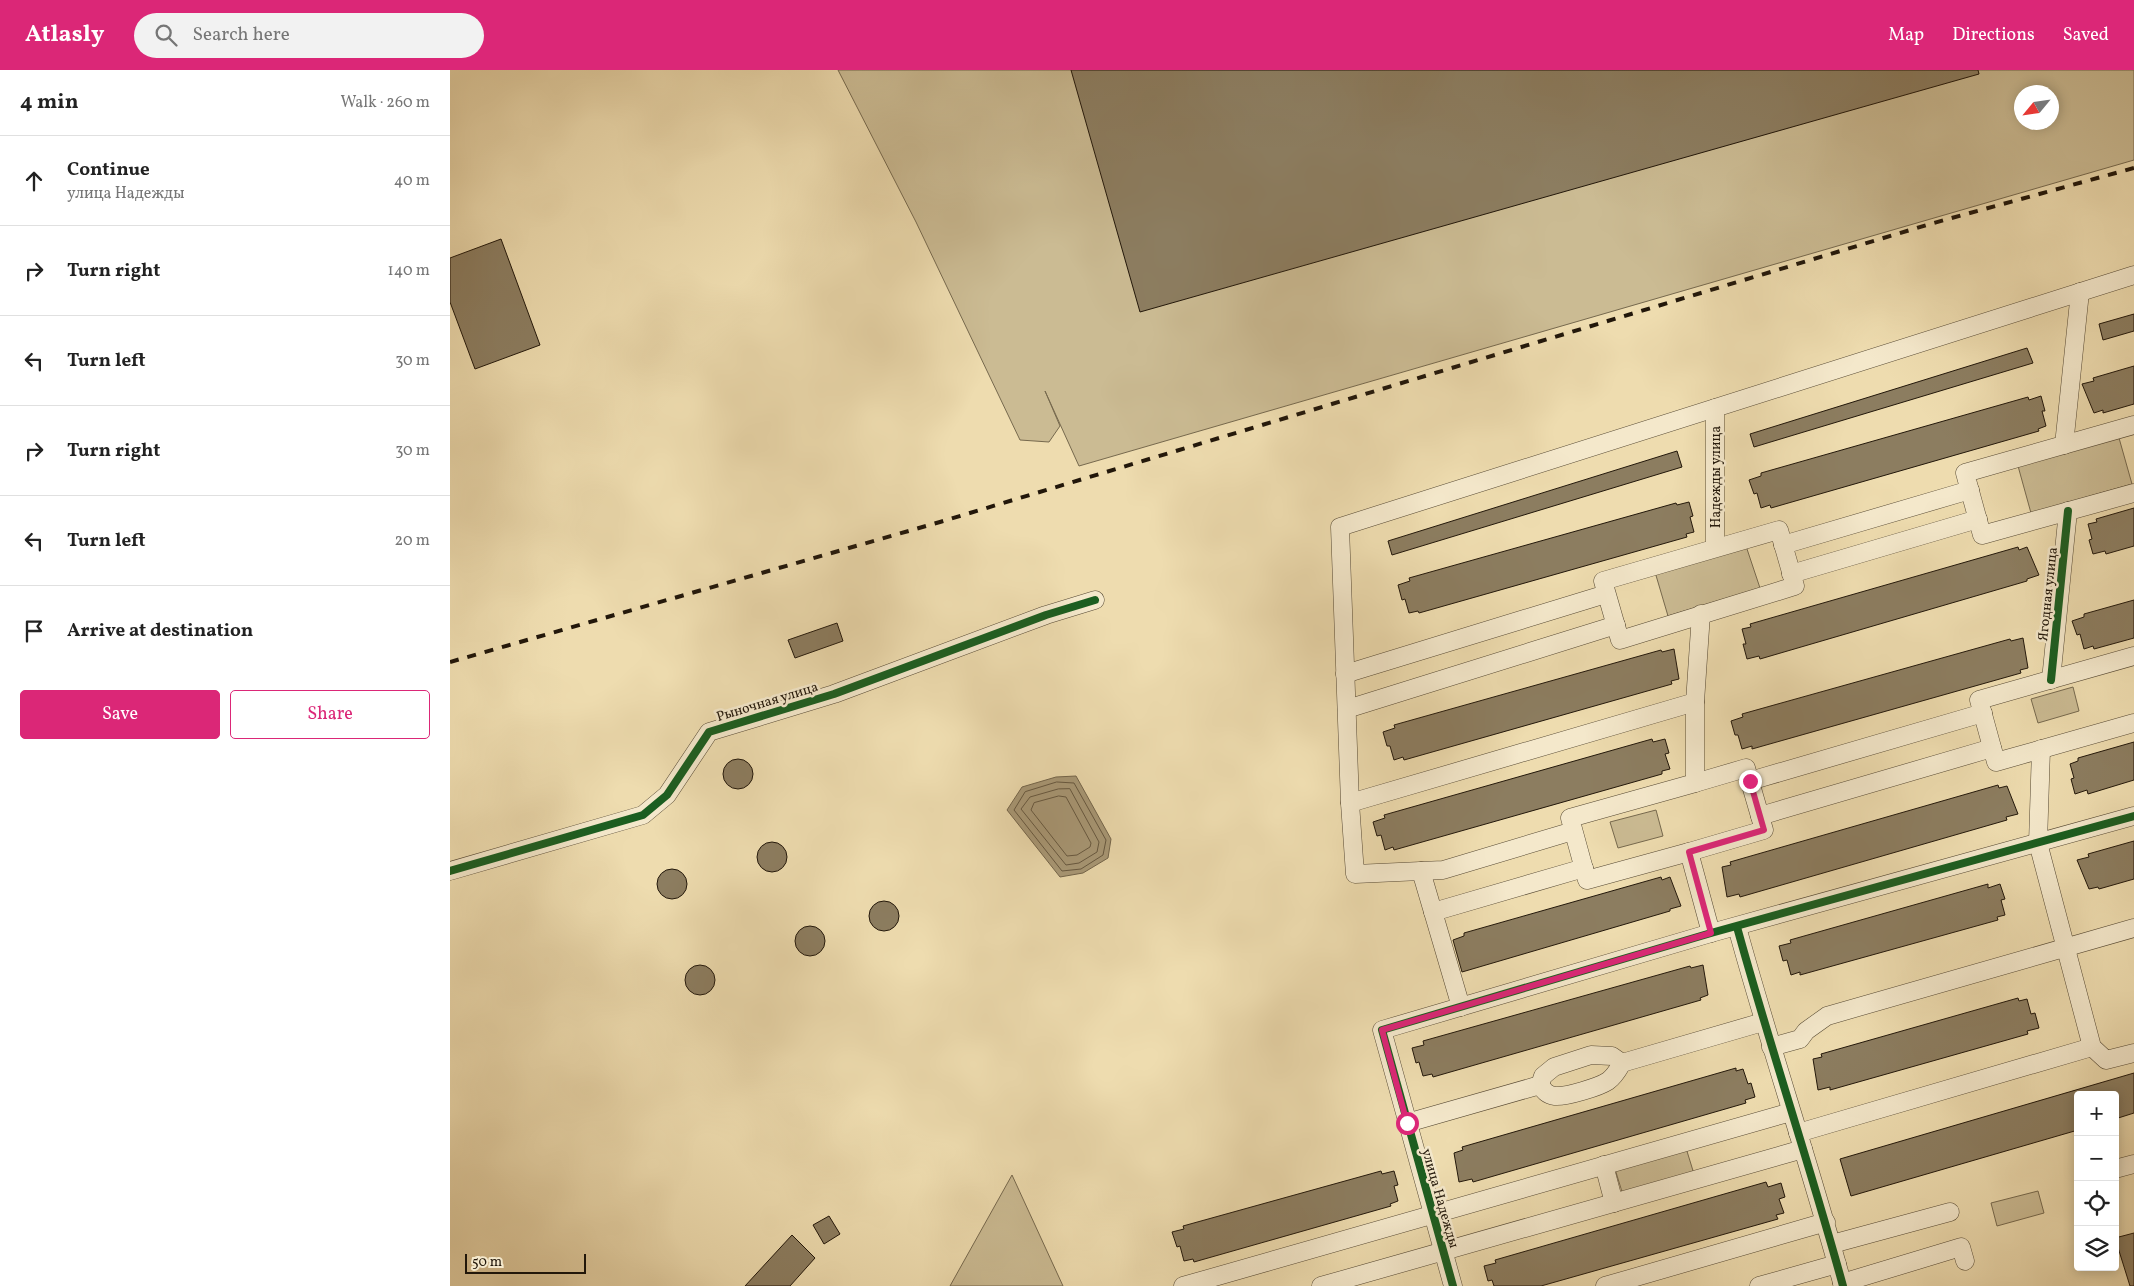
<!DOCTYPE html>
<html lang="en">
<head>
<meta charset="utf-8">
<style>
	body { margin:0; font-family:Vollkorn,serif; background:#f2f2f2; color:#222 }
	.controls { position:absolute; right:15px; bottom:15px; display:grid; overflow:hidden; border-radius:5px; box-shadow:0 2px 12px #0003 }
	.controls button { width:45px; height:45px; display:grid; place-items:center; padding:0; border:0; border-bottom:1px solid #e0e0e0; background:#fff; color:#222; font:25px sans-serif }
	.compass { position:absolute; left:1564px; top:15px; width:45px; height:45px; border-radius:50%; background:#fff; box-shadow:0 2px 12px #0003; rotate:241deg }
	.scale { position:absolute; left:15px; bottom:12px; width:121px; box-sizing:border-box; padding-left:5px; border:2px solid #22170a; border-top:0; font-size:14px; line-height:18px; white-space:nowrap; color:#22170a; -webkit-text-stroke:4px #f4e8cb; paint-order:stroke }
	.stop { position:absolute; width:15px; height:15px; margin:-11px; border:4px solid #db2777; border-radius:50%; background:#fff }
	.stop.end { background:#db2777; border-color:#fff; box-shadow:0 1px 5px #0008 }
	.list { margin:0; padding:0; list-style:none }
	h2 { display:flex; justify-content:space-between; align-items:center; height:65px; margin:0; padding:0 20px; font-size:21px }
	h2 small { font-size:16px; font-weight:400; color:#767676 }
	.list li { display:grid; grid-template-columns:32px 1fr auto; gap:15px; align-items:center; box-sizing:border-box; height:90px; padding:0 20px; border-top:1px solid #e0e0e0 }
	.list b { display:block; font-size:19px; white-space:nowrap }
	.list p { margin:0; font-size:16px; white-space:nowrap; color:#767676 }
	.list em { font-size:16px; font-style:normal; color:#767676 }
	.actions { display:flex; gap:10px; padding:15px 20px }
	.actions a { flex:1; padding:11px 0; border:1px solid #db2777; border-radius:5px; text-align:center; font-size:18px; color:#db2777 }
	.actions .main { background:#db2777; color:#fff }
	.icon { flex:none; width:28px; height:28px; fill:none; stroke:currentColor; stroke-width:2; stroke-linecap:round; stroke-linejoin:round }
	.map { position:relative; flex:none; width:1684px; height:1216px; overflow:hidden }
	header { display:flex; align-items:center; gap:30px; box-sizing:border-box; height:70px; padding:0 25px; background:#db2777; color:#fff }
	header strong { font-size:24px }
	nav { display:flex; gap:28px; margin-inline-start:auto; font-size:18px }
	.search { width:350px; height:45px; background:#f2f2f2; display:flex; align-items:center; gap:12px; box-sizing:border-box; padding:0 18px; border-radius:28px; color:#767676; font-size:19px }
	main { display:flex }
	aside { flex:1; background:#fff }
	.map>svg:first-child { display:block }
</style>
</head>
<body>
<header>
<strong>Atlasly</strong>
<div class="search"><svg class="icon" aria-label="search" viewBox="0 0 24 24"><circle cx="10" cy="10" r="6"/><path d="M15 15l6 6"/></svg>Search here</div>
<nav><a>Map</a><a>Directions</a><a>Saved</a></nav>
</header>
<main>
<aside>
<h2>4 min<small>Walk · 260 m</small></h2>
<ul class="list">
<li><svg class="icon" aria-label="ahead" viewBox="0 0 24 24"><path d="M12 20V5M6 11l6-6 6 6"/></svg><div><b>Continue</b><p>улица Надежды</p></div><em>40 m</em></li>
<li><svg class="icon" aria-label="right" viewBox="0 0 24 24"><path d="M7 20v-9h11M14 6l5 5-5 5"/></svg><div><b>Turn right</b></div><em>140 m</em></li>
<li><svg class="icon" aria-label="left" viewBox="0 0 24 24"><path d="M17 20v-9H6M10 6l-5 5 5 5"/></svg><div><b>Turn left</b></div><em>30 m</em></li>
<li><svg class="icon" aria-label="right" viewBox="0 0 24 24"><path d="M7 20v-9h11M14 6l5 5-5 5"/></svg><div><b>Turn right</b></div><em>30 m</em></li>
<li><svg class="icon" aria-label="left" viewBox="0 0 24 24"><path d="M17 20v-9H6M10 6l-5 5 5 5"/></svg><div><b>Turn left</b></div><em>20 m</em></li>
<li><svg class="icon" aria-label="arrive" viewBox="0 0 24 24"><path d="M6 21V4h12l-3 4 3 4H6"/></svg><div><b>Arrive at destination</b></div></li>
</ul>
<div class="actions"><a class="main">Save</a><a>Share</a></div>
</aside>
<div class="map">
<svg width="1684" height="1216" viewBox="0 0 1684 1216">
	<rect width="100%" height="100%" fill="#eedcaf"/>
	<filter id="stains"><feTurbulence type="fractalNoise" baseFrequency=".004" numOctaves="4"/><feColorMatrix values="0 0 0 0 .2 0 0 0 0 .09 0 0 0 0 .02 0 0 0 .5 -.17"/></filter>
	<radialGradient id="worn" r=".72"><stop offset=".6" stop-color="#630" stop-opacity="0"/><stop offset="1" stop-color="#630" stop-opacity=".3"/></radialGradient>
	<g fill="#cbbb93" stroke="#76694e" fill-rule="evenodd">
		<path d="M388,0H1684V90L629,396L595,321L610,356L599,372L570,370L466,152ZM1572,22H1602V52H1572Z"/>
		<path d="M1669,368L1682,414L1581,443L1568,396Z"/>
		<path d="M1296,476L1310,518L1218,546L1205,502Z"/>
		<path d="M1623,617L1629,641L1588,653L1581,629Z"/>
		<path d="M1206,740L1213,766L1168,778L1160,752Z"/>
		<path d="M1236,1078L1244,1104L1173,1125L1165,1099Z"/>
		<path d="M562,1105L613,1216H500Z"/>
		<path d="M1588,1121L1594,1143L1547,1156L1541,1133Z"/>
	</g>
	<path fill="#a99977" stroke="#73654b" d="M626,706L661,769L658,788L633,803L610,807L557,740L572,717L606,707Z"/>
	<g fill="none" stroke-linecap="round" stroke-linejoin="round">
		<g stroke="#665840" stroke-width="1">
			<path d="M607,712L624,713L656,770L653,785L631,799L612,801L564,740L575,722Z"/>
			<path d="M620,719L649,772L647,782L629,793L616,795L571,739L580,727L608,719Z"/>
			<path d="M609,726L616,727L641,773L640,777L627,785L617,786L581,740L584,733Z"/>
		</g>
	</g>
	<g fill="#8c7d60" stroke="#22170a">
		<path d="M621,0H1528L1529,4L690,242Z"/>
		<path d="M51,169L90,275L25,299L0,232V188Z"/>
		<path d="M1684,244V261L1653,270L1649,254Z"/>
		<path d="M1577,278L1583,293L1304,377L1300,364Z"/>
		<path d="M1684,296V334L1653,343V340L1644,343L1632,314L1644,311L1643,308Z"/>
		<path d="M1591,326L1595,341H1592L1596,356L1588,359L1589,361L1321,438L1320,435L1311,438L1307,423L1304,424L1299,410L1311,406V403L1578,327L1579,330Z"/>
		<path d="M1227,381L1232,397L942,485L938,471Z"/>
		<path d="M1239,432L1243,446L1240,447L1244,462L1236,464L1237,467L969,543L968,541L959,543L955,529L952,530L948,515L960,511L959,508L1226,433L1227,435Z"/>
		<path d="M1684,438V476L1656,484L1655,481L1643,484L1639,470L1642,469L1638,454L1647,452L1646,449Z"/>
		<path d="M1568,477L1569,480L1577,477L1589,505L1577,509V511L1310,589L1309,586L1297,589L1293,574H1296L1292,559L1301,557L1300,554Z"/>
		<path d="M1684,530V568L1644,579L1643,576L1634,579L1630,564L1627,565L1622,551L1634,547V544Z"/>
		<path d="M387,553L393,571L345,588L338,570Z"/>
		<path d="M1573,568L1578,598L1570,600L1571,603L1302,679V676L1292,679L1288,665H1285L1281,651L1293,647L1292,644L1560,569L1561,571Z"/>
		<path d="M1224,579L1229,609L1221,611L1222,614L954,690L953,687L944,690L940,676H937L933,662L945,658L944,655L1211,580L1212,582Z"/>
		<path d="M1202,669L1203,672L1215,669L1219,683L1215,684L1220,699L1212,701V704L944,780L943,777L935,780L931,765L927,766L923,752L935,748L934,745Z"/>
		<path d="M1684,672V710L1638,724L1637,720L1625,724L1621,709L1624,708L1620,694L1628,691V688Z"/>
		<circle cx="288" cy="704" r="15"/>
		<path d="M1548,715L1549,718L1557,716L1568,744L1556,747L1557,750L1290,827L1289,824L1277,827L1272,797L1281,795L1280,792Z"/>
		<path d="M1684,771V809L1649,819L1648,817L1639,819L1627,790L1639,787L1638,784Z"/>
		<circle cx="322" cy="787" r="15"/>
		<circle cx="222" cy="814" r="15"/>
		<path d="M1211,807L1212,810L1220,807L1231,836L1220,839V841L1012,902L1003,870L1014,866V863Z"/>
		<path d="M1538,814V818L1550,814L1555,829L1551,830L1555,845L1547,847L1548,850L1350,905V902L1341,905L1337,890L1333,891L1329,876L1341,873L1340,870Z"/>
		<circle cx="434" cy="846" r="15"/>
		<circle cx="360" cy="871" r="15"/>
		<circle cx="250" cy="910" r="15"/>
		<path d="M1253,895L1258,925L1250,928L1251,930L983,1007L982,1004L973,1006L969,992L966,993L962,978L974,975L973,971L1240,896L1241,898Z"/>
		<path d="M1568,928L1569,931L1577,929L1581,944L1585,943L1589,958L1577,961L1578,964L1380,1020V1017L1368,1020L1363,989L1372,987L1371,984Z"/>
		<path d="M1286,998V1001L1293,999L1298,1014L1301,1013L1305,1027L1295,1030L1296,1033L1023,1112L1022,1109L1009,1112L1004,1083L1013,1080L1012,1077Z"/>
		<path d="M1684,1003V1043L1665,1049V1025H1628V1060L1401,1126L1390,1089Z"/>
		<path d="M931,1101L932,1104L944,1101L948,1115L944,1116L948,1131L940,1134L941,1136L744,1192L743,1189L734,1191L730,1176L727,1177L722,1162L734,1159L733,1156Z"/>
		<path d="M1316,1112L1318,1117L1331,1113L1335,1127L1329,1129L1334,1143L1326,1145L1328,1149L1091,1216H1044L1042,1210L1038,1211L1034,1196L1046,1193L1045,1190Z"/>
		<path d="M379,1146L390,1164L374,1174L363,1155Z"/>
		<path d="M1684,1163V1216H1680L1665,1168Z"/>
		<path d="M342,1165L365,1188L340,1216H295Z"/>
	</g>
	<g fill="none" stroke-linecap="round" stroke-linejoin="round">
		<defs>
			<g id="minor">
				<path d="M1684,355L1515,403L1532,465L1684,423"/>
				<path d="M1614,375L1630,222"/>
				<path d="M1329,460L1345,516L1170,570L1153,511Z"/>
				<path d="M1333,475L1520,420"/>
				<path d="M1265,477V338"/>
				<path d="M1341,504L1528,449"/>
				<path d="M1684,586L1529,630L1546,692L1684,653"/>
				<path d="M895,604L1156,524"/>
				<path d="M1601,610L1618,441"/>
				<path d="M1245,632L1251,544"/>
				<path d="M897,639L1166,555"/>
				<path d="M1591,679L1588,773L1642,977L1656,990L1684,983"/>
				<path d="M1300,711L1533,643"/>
				<path d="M900,733L890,457L1684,205"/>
				<path d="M1310,746L1542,678"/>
				<path d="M1123,761L993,800L905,804L900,733L1245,632V713L1120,748L1137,810L1239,782L1261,863"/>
				<path d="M1239,782L1314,760L1296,698L1245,713"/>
				<path d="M0,801L193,745L217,725L259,662L384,624L596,545L645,530"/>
				<path d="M971,801L1011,937"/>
				<path d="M983,842L1134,798"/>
				<path d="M1287,857C1320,977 1360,1095 1393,1216"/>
				<path d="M1321,977L1350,969L1356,961L1377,946L1684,858"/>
				<path d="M1090,1015C1094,1021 1097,1025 1105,1026C1116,1027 1149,1017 1158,1011C1165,1006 1168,1000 1172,993"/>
				<path d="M957,1053L1090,1015L1093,1006L1104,997L1141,985L1162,986L1172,993L1313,952"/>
				<path d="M1348,1063L1642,977"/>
				<path d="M1154,1095L1164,1133"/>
				<path d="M1665,1099L1684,1094"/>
				<path d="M1382,1174L1500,1142"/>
				<path d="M1392,1213L1511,1177L1515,1191"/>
				<path d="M733,1216L1341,1042"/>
				<path d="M871,1216L1353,1079"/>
				<path d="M1003,1216L932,960L1261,863L1684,746"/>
				<path d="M1155,1216L1376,1152"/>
				<path d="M1309,1216L1387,1194"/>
			</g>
		</defs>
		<use href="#minor" stroke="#554833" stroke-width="19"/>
		<use href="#minor" stroke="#f4e8cb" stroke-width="18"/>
		<path stroke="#22170a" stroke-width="4" stroke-dasharray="9 9" stroke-linecap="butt" d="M0,592L490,452L1480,154L1684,98"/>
		<defs>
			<g id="cycleway">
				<path d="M1601,610L1618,441"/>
				<path d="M0,801L193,745L217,725L259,662L384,624L596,545L645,530"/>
				<path d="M1287,857C1320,977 1360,1095 1393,1216"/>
				<path d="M1003,1216L932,960L1261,863L1684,746"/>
			</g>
		</defs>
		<use href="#cycleway" stroke="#f4e8cb" stroke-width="11"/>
		<use href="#cycleway" stroke="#1b5e20" stroke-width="8"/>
	</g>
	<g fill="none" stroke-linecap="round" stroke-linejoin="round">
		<path stroke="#db2777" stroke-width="6" d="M957,1053L932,960L1261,863L1239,782L1314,760L1300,711"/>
	</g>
	<g text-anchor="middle" stroke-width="5" stroke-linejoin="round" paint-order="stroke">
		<g font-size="14" fill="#22170a" stroke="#f4e8cb">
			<text transform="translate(1265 407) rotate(-90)" y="5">Надежды улица</text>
			<text transform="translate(1597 524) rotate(-84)" y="5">Ягодная улица</text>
			<text transform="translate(317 631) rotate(-17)" y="5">Рыночная улица</text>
			<text transform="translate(991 1128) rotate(74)" y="5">улица Надежды</text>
		</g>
	</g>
	<rect width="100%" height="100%" filter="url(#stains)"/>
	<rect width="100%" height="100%" fill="url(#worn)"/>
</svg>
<div class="controls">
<button>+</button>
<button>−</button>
<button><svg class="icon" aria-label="locate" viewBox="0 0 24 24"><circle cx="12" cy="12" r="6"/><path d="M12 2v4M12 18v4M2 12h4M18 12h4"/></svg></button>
<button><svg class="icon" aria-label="layers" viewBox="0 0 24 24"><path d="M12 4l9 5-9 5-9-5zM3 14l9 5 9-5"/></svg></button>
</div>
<svg class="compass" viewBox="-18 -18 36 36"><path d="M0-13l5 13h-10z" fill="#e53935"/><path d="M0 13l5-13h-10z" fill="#767676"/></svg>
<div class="scale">50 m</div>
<div class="stop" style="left:957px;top:1053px"></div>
<div class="stop end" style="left:1300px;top:711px"></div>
</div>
</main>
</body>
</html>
